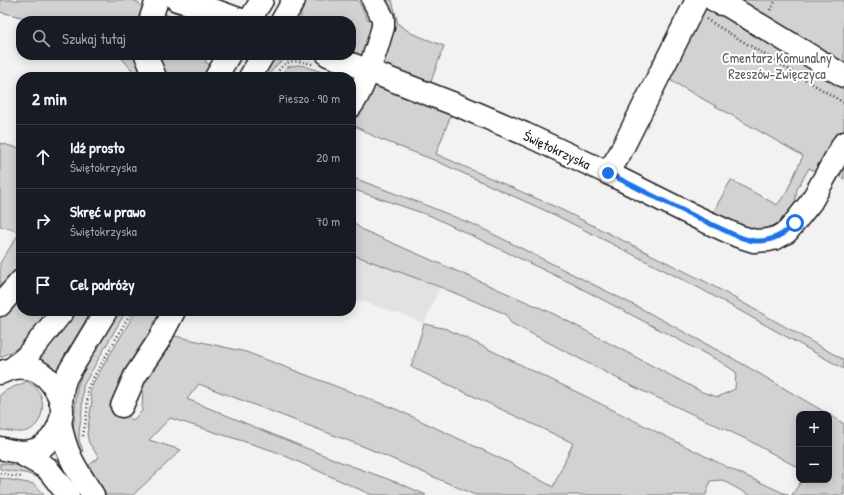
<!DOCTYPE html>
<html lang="pl">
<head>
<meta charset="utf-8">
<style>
	body { margin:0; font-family:"Patrick Hand",sans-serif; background:#20242c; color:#f1f3f6 }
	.controls { position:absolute; right:12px; bottom:12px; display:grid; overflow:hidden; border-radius:8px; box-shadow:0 2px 10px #0003 }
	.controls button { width:36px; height:36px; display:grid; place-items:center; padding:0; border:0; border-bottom:1px solid #363941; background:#171b24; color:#f1f3f6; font:20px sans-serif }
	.stop { position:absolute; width:12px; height:12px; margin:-9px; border:3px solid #1a73e8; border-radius:50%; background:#fff }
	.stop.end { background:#1a73e8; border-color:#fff; box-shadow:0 1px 4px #0008 }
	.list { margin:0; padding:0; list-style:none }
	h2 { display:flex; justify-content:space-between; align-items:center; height:52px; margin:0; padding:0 16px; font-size:17px }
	h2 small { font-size:13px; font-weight:400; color:#9ea1a6 }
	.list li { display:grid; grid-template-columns:26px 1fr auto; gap:12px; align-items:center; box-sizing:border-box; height:64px; padding:0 16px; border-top:1px solid #363941 }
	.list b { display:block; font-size:15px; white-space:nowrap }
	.list p { margin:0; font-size:13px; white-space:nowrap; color:#9ea1a6 }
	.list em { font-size:13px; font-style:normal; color:#9ea1a6 }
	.icon { flex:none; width:22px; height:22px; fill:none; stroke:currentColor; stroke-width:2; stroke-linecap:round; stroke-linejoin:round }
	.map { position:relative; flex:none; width:844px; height:495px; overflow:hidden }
	.search { position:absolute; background:#171b24; box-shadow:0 2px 10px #0003; left:16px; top:16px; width:340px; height:44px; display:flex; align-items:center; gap:10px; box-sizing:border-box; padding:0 14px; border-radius:16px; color:#9ea1a6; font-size:15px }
	.panel { position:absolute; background:#171b24; box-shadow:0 2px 10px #0003; left:16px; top:72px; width:340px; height:244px; border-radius:16px }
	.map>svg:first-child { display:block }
</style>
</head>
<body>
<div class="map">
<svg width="844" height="495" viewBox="0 0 844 495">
	<rect width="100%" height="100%" fill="#f2f2f2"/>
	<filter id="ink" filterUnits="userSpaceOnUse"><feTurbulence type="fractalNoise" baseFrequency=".025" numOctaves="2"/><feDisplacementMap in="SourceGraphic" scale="8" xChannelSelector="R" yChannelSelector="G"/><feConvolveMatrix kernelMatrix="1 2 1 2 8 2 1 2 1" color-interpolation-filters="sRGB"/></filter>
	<g filter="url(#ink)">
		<path fill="#e2e2e2" d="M351,254L440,287L424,324L403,315L351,298Z"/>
		<g fill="#d2d2d2" stroke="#777">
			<path d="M0,0H132L138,2L144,11L140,21H38L0,12Z"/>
			<path d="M306,0H358L368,20L376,17L365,54L359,57L351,55V21H300L302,9Z"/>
			<path d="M381,0H392L398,24L411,33L444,46L429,87L380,67Z"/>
			<path d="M708,0H844V179L823,167L820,174L809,168L797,189L794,211L784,222L763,233L711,216L731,180L777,205L786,193L803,156L668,79Z"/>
			<path d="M167,9L183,11L211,21H196Z"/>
			<path d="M163,13L181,21H157Z"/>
			<path d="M119,55H138L146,77H138Z"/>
			<path d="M155,55H209L205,62L213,66L206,77H165Z"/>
			<path d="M281,55H298L303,57C284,56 278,61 268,77H259L273,58Z"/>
			<path d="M298,65L304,66L337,77H279L287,67Z"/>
			<path d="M372,83L452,112L436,154L558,208L708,283L844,360V369L701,289L557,216L434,160L377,138L353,125L351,126V116Z"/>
			<path d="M0,143L21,149V269L0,293V263L20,232L0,226Z"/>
			<path d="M351,177L423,204L477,226L640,308L741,363L828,414H799V468L746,439L632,386L511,323L506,314L440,287L351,254V218L356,225L363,230L552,313L702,392L718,397L735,389L736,372L719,361L571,283L431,216L352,189L351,192Z"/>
			<path d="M21,289V311H50C34,332 25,347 0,357V310Z"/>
			<path d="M73,311H91L54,374L37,361Z"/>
			<path d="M117,311H126L83,386L82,411L79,433V440L83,451L78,455L73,431L77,387L85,366Z"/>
			<path d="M136,311H169C153,344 124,372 114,408L133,420L142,411L143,387L138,379L162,350L175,336L246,352L398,410L508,462L553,487L573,443L411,367L424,324L447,329L589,398L733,470L788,495H749L722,480L710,481L706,495H475L365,447L199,384L187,399C238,420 290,442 341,462C370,473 399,482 426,495H372L274,451L170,418L149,440L181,450L133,495H105L86,468L99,457L89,443L87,434L92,401L90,393L93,383Z"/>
			<path d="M27,381C30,383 35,386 37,389C47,401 43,426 27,431C18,434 9,430 0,430V395C7,388 19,386 27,381Z"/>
			<path d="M829,414L844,424V495H792L802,480H829Z"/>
			<path d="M0,463L20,466L42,473L43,481C30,471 15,473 0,469Z"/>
			<path d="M0,478L34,484L44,495H0Z"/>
		</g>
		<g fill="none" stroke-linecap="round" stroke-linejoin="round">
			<defs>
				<g id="minor">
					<path d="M177,0L219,12L244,21"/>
					<path d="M714,0L721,4L722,2L844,76"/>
					<path d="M150,21L157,0"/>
					<path d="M146,55L155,77"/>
					<path d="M328,55L462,107L525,134L608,173L696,217L738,236L754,241L768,240L776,238L787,232L811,202L844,143"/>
					<path d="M351,106C363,92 378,45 383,27V18L373,0"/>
					<path d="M608,173L619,155L697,0"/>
					<path d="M0,305L21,281"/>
					<path d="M122,406L135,376L159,340L174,311"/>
					<path d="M60,422C65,453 76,469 93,495"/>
					<path d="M18,452L47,468L68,495"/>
				</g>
				<g id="highway">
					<path d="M249,21L262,0"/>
					<path d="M282,21L294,0"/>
					<path d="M216,77L229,55"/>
					<path d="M250,77L263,55"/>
					<path d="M13,368L26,357L63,311"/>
					<path d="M0,373C19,364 38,365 51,383C55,388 59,395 61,402C66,421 51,448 30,451C20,453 10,451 0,448"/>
					<path d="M61,403L63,386L66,377L106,311"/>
				</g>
			</defs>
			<use href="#minor" stroke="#1c1c1c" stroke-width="25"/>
			<use href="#highway" stroke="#1c1c1c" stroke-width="25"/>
			<g stroke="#1c1c1c" stroke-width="2.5" stroke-dasharray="1 3" stroke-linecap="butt">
				<path d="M770,10L776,0"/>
				<path d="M706,19L844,103"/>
				<path d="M274,77C285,59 293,59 312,64"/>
				<path d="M83,436L87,413L88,387L132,311"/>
				<path d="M0,473L12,476L23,477"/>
			</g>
			<use href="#minor" stroke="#fff" stroke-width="22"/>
			<use href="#highway" stroke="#fff" stroke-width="22"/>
		</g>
	</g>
	<g fill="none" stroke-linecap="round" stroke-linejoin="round" filter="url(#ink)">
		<path stroke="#1a73e8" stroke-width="5" d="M608,173C643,191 679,209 715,226C727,231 741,240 755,241C772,242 784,235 795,223"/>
	</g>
	<g text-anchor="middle" stroke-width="4" stroke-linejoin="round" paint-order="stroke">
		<g font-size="14" fill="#5c5c5c" stroke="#fff">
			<text x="777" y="63">Cmentarz Komunalny<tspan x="777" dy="16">Rzeszów-Zwięczyca</tspan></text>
		</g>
		<g font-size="14" fill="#1c1c1c" stroke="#fff">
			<text transform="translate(557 150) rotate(25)" y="5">Świętokrzyska</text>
		</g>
	</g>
</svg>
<div class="controls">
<button>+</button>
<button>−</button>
</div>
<div class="stop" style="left:795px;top:223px"></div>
<div class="stop end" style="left:608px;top:173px"></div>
<div class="search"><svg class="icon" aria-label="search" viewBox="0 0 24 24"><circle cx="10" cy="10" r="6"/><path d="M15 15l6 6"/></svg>Szukaj tutaj</div>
<section class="panel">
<h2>2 min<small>Pieszo · 90 m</small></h2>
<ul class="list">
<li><svg class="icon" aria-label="ahead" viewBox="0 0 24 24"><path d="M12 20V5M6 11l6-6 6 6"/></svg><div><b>Idź prosto</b><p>Świętokrzyska</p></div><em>20 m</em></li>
<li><svg class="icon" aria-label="right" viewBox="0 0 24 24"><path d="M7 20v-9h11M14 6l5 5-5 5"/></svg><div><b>Skręć w prawo</b><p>Świętokrzyska</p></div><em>70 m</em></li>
<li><svg class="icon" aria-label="arrive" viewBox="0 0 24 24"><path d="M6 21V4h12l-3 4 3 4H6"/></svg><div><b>Cel podróży</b></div></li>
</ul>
</section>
</div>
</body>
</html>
